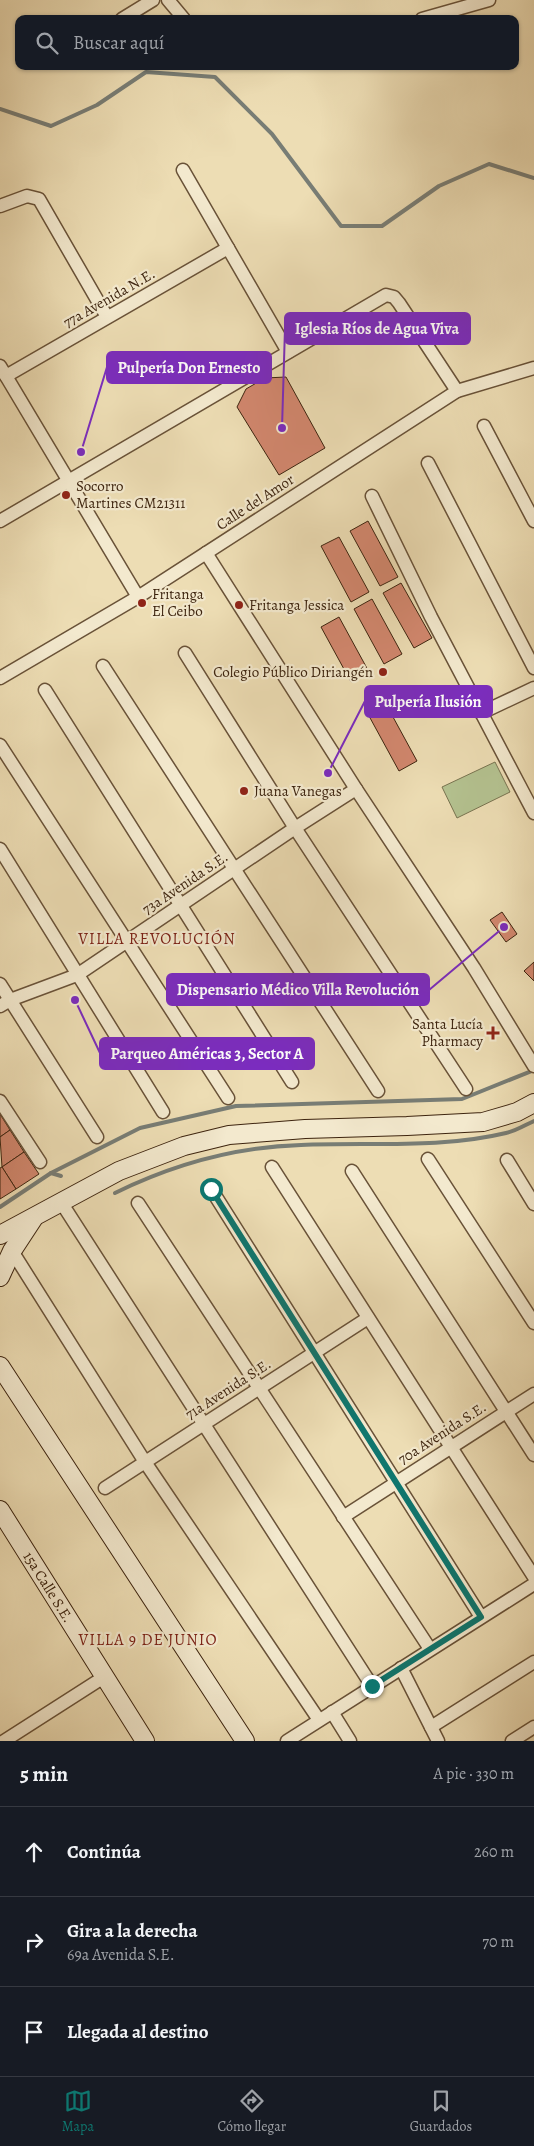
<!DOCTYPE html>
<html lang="es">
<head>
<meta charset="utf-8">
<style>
	body { margin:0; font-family:Alegreya,serif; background:#20242c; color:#f1f3f6 }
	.stop { position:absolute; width:15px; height:15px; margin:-11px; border:4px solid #0f766e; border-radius:50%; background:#fff }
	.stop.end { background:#0f766e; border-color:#fff; box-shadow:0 1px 5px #0008 }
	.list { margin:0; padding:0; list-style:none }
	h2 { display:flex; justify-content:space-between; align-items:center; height:65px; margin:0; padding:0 20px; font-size:21px }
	h2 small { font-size:16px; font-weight:400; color:#9ea1a6 }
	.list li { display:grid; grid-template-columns:32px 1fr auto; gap:15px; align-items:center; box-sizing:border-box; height:90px; padding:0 20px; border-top:1px solid #363941 }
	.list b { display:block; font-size:19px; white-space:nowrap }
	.list p { margin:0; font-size:16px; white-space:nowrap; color:#9ea1a6 }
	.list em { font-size:16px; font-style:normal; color:#9ea1a6 }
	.icon { flex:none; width:28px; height:28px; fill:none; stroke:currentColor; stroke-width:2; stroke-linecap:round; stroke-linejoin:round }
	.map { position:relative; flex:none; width:534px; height:1741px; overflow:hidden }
	.search { position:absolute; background:#171b24; box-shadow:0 1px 4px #0004; left:15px; right:15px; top:15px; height:55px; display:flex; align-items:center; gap:12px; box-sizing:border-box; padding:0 18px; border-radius:10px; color:#9ea1a6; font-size:19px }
	.sheet { height:335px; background:#171b24 }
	nav { display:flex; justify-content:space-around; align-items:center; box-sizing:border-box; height:70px; border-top:1px solid #363941; background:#171b24; font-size:14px; color:#9ea1a6 }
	nav a { display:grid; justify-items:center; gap:2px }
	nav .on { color:#0f766e }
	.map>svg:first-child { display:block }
</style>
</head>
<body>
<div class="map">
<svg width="534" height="1741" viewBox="0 0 534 1741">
	<rect width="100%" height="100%" fill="#edddb4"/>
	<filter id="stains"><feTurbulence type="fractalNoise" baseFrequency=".004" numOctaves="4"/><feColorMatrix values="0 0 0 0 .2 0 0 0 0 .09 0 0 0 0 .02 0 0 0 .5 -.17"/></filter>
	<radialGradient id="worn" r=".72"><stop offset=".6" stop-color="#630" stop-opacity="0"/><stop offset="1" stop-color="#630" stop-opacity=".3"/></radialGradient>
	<path fill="#b4c290" stroke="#787350" d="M495,762L510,792L457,818L442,787Z"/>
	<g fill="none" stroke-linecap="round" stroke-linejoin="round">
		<g stroke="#787d75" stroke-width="4">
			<path d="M0,109L51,126L97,105L146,72L215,77L272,134L341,226H382L439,186L489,164L534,178"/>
			<path d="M51,1173L61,1176"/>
			<path d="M115,1193C174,1164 235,1147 301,1145C369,1142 440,1149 506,1133C516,1131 525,1125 534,1121"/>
			<path d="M0,1207L51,1173L140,1128L236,1106L462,1099L534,1070"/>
		</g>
	</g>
	<g fill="#d2876e" stroke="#3d240f">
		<path d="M286,377L325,448L279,475L237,407L246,389L265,378Z"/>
		<path d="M368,521L398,577L380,586L350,531Z"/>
		<path d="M339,537L369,592L351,602L321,546Z"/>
		<path d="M401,583L432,638L414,648L383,593Z"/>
		<path d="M372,599L402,654L384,664L354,609Z"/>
		<path d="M339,617L369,672L351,682L321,627Z"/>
		<path d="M387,706L417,761L399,771L369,716Z"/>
		<path d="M502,912L517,934L506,942L490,920Z"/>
		<path d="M534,962V981L524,971Z"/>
		<path d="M0,1114L10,1130L0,1137Z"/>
		<path d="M10,1130L24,1152L2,1167L0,1137Z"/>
		<path d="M24,1152L39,1174L16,1189L2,1167Z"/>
		<path d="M2,1167L16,1189L0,1199V1168Z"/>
	</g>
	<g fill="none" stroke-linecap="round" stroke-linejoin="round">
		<defs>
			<g id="street">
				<path d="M168,0L184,19"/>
				<path d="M122,19L153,0"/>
				<path d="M422,19L489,0"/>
				<path d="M183,170L288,352"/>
				<path d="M0,206L27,196L39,199L107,317"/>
				<path d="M0,366L138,597"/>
				<path d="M6,376L228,248"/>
				<path d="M484,426L534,521"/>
				<path d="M428,463L534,668"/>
				<path d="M372,496L431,617L534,813"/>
				<path d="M0,521L386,295L394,297L399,303L457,391"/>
				<path d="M206,553L356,789L474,968L534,1066"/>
				<path d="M185,653L295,828L466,1089"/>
				<path d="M103,666L378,1091"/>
				<path d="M0,678L138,597L457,391L534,368"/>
				<path d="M45,690L292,1082"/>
				<path d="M481,713L534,688"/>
				<path d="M0,745L228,1098"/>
				<path d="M0,849L163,1112"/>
				<path d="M0,984L97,1137"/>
				<path d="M0,1006L10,1000L77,975L295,828L356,789"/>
				<path d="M0,1101L40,1162"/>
				<path d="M428,1159L534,1323"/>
				<path d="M507,1160L534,1204"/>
				<path d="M272,1167L534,1577"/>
				<path d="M352,1171L534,1455"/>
				<path d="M211,1189L481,1617"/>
				<path d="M61,1202L372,1686"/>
				<path d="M138,1203L430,1649"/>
				<path d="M12,1251L145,1462L319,1720"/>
				<path d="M105,1488L368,1318"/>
				<path d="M343,1517L534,1394"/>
				<path d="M401,1668L438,1741"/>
				<path d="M332,1712L350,1741"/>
				<path d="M431,1727L534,1662"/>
				<path d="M4,1741L104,1677"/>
				<path d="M287,1741L534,1584"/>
				<path d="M512,1741L534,1727"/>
			</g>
			<g id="secondary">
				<path d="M0,1235L119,1171L184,1146L229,1135L305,1129L407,1126L483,1122L517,1112L534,1103"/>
				<path d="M0,1277L12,1251L33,1219"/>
				<path d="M0,1366L245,1741"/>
				<path id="s1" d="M0,1510L145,1741"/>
			</g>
		</defs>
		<use href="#street" stroke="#695238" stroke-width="15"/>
		<use href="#secondary" stroke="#3d240f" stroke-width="20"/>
		<use href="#street" stroke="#f3e9ce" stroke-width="12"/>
		<use href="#secondary" stroke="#f3e9ce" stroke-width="18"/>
	</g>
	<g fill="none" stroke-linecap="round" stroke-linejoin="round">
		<path stroke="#0f766e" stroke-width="6" d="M211,1189L481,1617L372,1686"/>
	</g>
	<g fill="#8f2418" stroke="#f3e9ce" stroke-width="2">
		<circle cx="66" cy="495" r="5"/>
		<circle cx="142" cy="603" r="5"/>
		<circle cx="239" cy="605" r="5"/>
		<circle cx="383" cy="672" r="5"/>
		<circle cx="244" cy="791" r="5"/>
		<path d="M490.5 1025.5h5v5h5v5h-5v5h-5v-5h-5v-5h5z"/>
	</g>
	<g text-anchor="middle" stroke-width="4.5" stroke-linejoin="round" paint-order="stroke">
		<g font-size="15" fill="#3d240f" stroke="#f3e9ce">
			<text transform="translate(109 298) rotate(-30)" y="5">77a Avenida N.E.</text>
			<text transform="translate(255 502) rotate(-33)" y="5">Calle del Amor</text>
			<text transform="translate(185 883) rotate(-34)" y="5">73a Avenida S.E.</text>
			<text transform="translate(228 1389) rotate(-33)" y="5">71a Avenida S.E.</text>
			<text transform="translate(442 1433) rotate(-33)" y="5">70a Avenida S.E.</text>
			<text dy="5" stroke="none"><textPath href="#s1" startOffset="91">15a Calle S.E.</textPath></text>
		</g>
		<g font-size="15" fill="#3d240f" stroke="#f3e9ce" text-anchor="start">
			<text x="76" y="491">Socorro<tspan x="76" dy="17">Martines CM21311</tspan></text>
			<text x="152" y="599">Fritanga<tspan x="152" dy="17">El Ceibo</tspan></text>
			<text x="249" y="610">Fritanga Jessica</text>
			<text x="373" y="677" text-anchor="end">Colegio Público Diriangén</text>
			<text x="254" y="796">Juana Vanegas</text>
			<text x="483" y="1029" text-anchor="end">Santa Lucía<tspan x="483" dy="17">Pharmacy</tspan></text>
		</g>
		<g font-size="16" letter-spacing="1" fill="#7a1f14" stroke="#f3e9ce">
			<text x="157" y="944">VILLA REVOLUCIÓN</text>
			<text x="148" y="1645">VILLA 9 DE JUNIO</text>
		</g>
	</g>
	<path fill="none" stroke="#7b2cbf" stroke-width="2" d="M282 428L285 328M81 452L107 367M328 773L365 701M504 927L429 990M75 1000L100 1053"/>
	<g fill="#7b2cbf" stroke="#f3e9ce" stroke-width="2">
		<circle cx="282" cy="428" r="5"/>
		<circle cx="81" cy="452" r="5"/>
		<circle cx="328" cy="773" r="5"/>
		<circle cx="504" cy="927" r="5"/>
		<circle cx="75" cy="1000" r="5"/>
	</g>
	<g fill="#7b2cbf" stroke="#7b2cbf" stroke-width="2">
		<rect x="285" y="313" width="185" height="31" rx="5"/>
		<rect x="107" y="352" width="164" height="31" rx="5"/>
		<rect x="365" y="686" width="127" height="31" rx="5"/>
		<rect x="167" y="974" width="262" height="31" rx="5"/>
		<rect x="100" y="1038" width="214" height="31" rx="5"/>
	</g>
	<g font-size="16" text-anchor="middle" font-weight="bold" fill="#fff">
		<text x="377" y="334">Iglesia Ríos de Agua Viva</text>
		<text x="189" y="373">Pulpería Don Ernesto</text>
		<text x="428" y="707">Pulpería Ilusión</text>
		<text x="298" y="995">Dispensario Médico Villa Revolución</text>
		<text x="207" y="1059">Parqueo Américas 3, Sector A</text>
	</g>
	<rect width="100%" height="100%" filter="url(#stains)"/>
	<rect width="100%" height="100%" fill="url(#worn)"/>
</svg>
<div class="stop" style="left:211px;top:1189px"></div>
<div class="stop end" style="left:372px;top:1686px"></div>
<div class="search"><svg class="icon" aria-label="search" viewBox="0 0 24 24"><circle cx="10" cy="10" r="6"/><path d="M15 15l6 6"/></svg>Buscar aquí</div>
</div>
<section class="sheet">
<h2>5 min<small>A pie · 330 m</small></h2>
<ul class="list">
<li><svg class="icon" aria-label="ahead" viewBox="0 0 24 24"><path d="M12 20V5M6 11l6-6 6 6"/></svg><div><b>Continúa</b></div><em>260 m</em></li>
<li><svg class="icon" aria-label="right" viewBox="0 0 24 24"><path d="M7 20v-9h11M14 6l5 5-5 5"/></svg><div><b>Gira a la derecha</b><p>69a Avenida S.E.</p></div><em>70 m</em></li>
<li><svg class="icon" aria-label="arrive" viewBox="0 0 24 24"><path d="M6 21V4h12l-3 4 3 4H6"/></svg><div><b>Llegada al destino</b></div></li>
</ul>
</section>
<nav>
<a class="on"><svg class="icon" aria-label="map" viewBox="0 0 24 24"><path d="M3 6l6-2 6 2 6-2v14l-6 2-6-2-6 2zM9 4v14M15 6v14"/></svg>Mapa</a>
<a><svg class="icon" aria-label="directions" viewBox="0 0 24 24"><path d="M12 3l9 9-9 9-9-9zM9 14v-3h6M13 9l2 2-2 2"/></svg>Cómo llegar</a>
<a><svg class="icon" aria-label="saved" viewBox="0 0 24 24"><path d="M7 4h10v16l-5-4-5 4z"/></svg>Guardados</a>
</nav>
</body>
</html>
